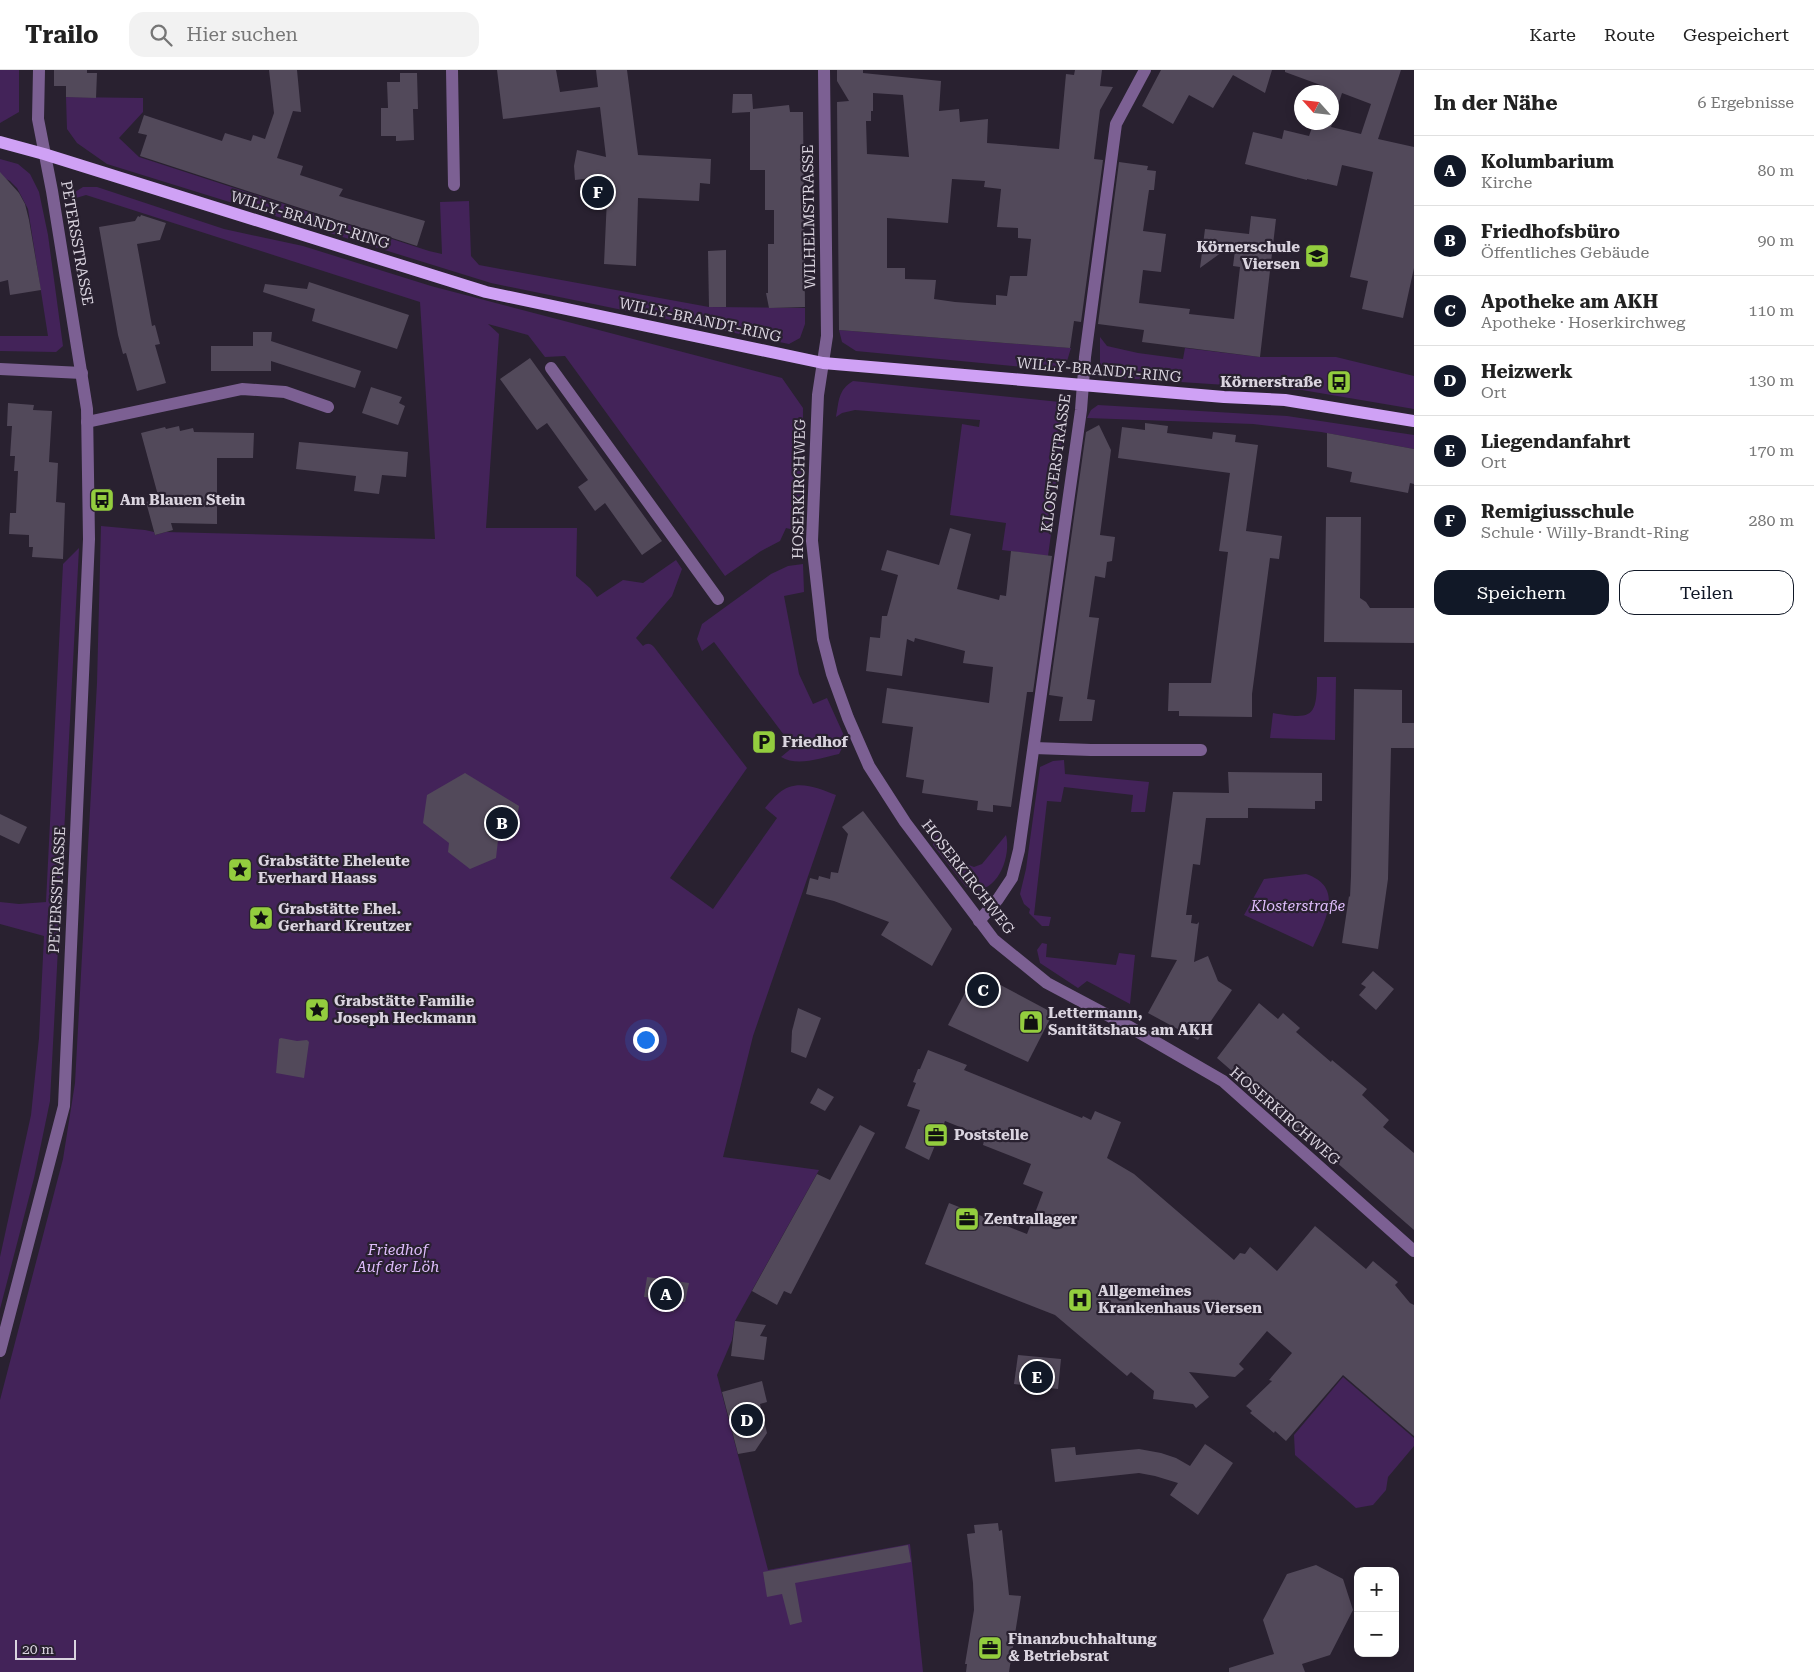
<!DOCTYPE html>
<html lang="de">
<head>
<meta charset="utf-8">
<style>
	body { margin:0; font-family:"Roboto Serif",serif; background:#f2f2f2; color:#222 }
	.controls { position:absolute; right:15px; bottom:15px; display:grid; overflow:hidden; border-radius:10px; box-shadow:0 2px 12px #0003 }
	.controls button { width:45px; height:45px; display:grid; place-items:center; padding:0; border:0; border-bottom:1px solid #e0e0e0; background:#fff; color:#222; font:25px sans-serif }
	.compass { position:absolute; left:1294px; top:15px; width:45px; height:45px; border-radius:50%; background:#fff; box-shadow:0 2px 12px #0003; rotate:297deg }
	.scale { position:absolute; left:15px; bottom:12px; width:61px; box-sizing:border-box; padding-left:5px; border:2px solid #dad4df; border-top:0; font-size:14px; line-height:18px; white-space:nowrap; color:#dad4df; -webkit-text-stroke:4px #292130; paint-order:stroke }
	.you { position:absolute; left:645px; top:969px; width:18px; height:18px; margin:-12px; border:4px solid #fff; border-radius:50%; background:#1a73e8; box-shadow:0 0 0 8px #1a73e833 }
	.badge { display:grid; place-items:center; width:32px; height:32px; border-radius:50%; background:#111827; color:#fff; font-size:16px; font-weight:700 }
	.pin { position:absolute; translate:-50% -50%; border:2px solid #fff; box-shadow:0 1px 5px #0006 }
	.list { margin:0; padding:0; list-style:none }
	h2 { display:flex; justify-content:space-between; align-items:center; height:65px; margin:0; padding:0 20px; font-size:21px }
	h2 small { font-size:16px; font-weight:400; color:#767676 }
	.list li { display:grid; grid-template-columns:32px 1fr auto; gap:15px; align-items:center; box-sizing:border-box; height:70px; padding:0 20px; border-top:1px solid #e0e0e0 }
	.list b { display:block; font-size:19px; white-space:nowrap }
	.list p { margin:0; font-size:16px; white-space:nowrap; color:#767676 }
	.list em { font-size:16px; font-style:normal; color:#767676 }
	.actions { display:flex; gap:10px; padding:15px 20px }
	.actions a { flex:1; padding:11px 0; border:1px solid #111827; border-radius:15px; text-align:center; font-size:18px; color:#111827 }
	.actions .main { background:#111827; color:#fff }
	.icon { flex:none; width:28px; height:28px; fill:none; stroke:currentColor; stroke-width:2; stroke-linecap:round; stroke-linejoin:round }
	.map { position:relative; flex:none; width:1414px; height:1602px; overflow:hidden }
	header { display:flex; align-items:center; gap:30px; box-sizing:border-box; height:70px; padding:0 25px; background:#fff; border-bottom:1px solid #e0e0e0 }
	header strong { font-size:24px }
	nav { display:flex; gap:28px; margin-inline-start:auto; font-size:18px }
	.search { width:350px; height:45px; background:#f2f2f2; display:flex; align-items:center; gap:12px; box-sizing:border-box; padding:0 18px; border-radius:15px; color:#767676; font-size:19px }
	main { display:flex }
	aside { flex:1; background:#fff }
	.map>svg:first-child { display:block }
</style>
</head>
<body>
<header>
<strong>Trailo</strong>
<div class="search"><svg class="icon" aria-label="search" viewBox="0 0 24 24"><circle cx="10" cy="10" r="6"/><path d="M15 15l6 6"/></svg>Hier suchen</div>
<nav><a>Karte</a><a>Route</a><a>Gespeichert</a></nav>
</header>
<main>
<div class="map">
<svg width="1414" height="1602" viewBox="0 0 1414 1602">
	<rect width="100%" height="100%" fill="#292130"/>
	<g fill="#432359">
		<path d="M0,0H19V42L0,53Z"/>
		<path d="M66,27L143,28V42L119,68L139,87L429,181L442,184L440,132L469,131L471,186L479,195L709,237L805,238V254L800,268L789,274L491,213L107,94L77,73L67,59Z"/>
		<path d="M0,89L18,94L30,104L39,122L48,165L63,276L56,282L0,281V266H48L28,139L17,118L10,111L0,106Z"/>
		<path d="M83,117H97L224,159L303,176L431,216L782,308L803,338L802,462L786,458L780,471L761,481L725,506L565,286L545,287L528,265L488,254L499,264L486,458H577L576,506L590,518L597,527L623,510L643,513L676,490L682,499L672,526L636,568L643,576C647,573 650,573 654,577L747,698L670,808L713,839L777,748L765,738C769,733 774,727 779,723C796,708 818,718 836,725L753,966L723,1087L819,1100L735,1251L732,1270L717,1305L768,1500L910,1474L923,1602H0V1330L63,1089L75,1013L97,613L101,456L145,460L154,462L155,465L166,462L435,469L420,232L86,125L76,128L75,122Z"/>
		<path d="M839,260L1071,278L1067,291L1055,300L856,281L842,272Z"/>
		<path d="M1100,267L1107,276L1138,283L1183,289L1185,278L1260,287H1336L1414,306V339L1302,320L1119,308L1100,294Z"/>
		<path d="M853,311L1060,332L1067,347L1048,486L1002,480L1006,453L950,445L962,354L979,357L980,350L855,340L842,343L836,347C839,331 838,320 853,311Z"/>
		<path d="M1098,335L1287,346L1414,365V379L1321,362L1253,354L1087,348L1091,340Z"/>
		<path d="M79,478L50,1031L34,1108L0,1239V1187L31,1045L39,968L44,866L0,854V832L19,834L46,832L63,494Z"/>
		<path d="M803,494L804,522L784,526L799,604L813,634L827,628L846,670L839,684C821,688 797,697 781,687L793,677L714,572L702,581L697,569L702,554L771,504L788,496Z"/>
		<path d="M1317,607H1336L1335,670L1270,668L1273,643C1313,650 1317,647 1317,607Z"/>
		<path d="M1064,690L1065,704L1149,712L1145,742H1131L1133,725L1064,717L1061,732L1047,731L1034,845L1051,847L1049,856H1042L1029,843L1030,839L1024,834L1020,824L1026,799L1040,697L1053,691Z"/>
		<path d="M939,764L966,794L974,797L982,794L1006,765C1012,788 995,830 966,817L933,775L934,768Z"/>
		<path d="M1306,804C1345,817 1325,851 1313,877L1244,845L1264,809Z"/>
		<path d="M1042,873L1047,874L1046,887L1116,895L1119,883L1135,885L1130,934L1087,911L1078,918L1040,893L1037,880Z"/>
		<path d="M1343,1307L1414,1368V1376L1388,1407L1386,1420L1373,1435L1356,1438L1295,1385L1294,1365Z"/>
	</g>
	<g fill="#52495a" fill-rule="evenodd">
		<path d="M54,0H87V3H97L96,28L66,27V16H54Z"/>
		<path d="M269,0H297L301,42L293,41L277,88L303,96L300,105L343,119L339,126L425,151L417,176L140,86L147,65L138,63L144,45L222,71L225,63L251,71L253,65L265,69L274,43Z"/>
		<path d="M497,0H556L560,22L598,17L596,0H627L638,85L711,89L710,114L700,113L699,131L638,128L636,196L604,194L608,106L575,110L574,96L577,80L606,87L600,37L503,49Z"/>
		<path d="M837,0H863V3L941,11L939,41L959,39L960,52L988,49L987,73L1059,79L1066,4L1074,5L1075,0H1102L1100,16L1113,17L1100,40L1094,89L1103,90L1081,252L1074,251L1070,278L839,260L837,32L849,31L837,11ZM873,23L903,25L909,87L867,84L866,51H871V41H873ZM952,109L985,111L984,117L1001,119L997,157L1018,158V168L1031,169L1027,206H1010L1007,226L996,225V235L955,232L934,229L936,210L905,209V198H887V148L948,153Z"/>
		<path d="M1161,0H1272L1265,23L1233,5L1213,38L1189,25L1173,54L1142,36Z"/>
		<path d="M1285,0H1401L1378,69L1414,77V198L1403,248L1362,239L1368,211L1350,207L1373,102L1342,95L1337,116L1307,109V110L1245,94L1253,62L1282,69L1284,60L1309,66L1314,52H1332V22H1324L1326,17L1285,2ZM1342,23L1371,34L1361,64L1331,57Z"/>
		<path d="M400,3H417L418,39H413L414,70L396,71V66H381V38H388L387,12H400Z"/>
		<path d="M733,24H752L753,39L789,35L790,42H803L805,237L769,238L766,223H768V174H774V140H765V100H750V42L732,43Z"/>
		<path d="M1119,92L1148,96L1147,100L1156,101L1154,120H1149L1143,161L1166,164L1161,202L1143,200L1139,233L1190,239L1189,244L1234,249L1240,197L1233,196L1236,172L1200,198L1205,159L1249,164L1251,146L1276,149L1260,287L1142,272L1144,260L1098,254Z"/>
		<path d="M0,102L19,123L25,134L29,150L41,220L10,225L8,210L0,212Z"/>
		<path d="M141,145L166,153L160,170L137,174L152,256L155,255L160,274L155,275L166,313L137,321L126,283L123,284L118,265L99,157L135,151L138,146L140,147Z"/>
		<path d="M726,180V237H709L708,181Z"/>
		<path d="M309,212L409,245L397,279L312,251L315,239L263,222L265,214L307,219Z"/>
		<path d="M253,262H272L271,271L361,301L355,318L271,291V301H211V276H253Z"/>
		<path d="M530,288L662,471L642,485L605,433L595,441L578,417L588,410L547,353L537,360L500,309Z"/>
		<path d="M371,317L402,327L399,333L405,336L398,355L362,343Z"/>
		<path d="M8,333L34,335L33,340L52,341L49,392L58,393L56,432L65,433L63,489L32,487L33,477H29V465L9,464L10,443H16L18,401H14L15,386H10L12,356H7Z"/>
		<path d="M1145,353L1168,356L1167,363L1212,369L1213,362L1236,365L1235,372L1258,375L1246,461L1282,466L1279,489L1270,488L1252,624V647L1179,646V641H1168L1169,613H1211L1228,482L1219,481L1230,403L1118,388L1122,357L1145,360Z"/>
		<path d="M1099,355L1111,380L1100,465L1115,467L1112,491L1107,492L1105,508L1095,506L1092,527L1089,547L1099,548L1087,629L1095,630L1092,651H1059L1063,627L1049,625L1086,362Z"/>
		<path d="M179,356L180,361L193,358L194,362L254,363L253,388H217V454L171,453L173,460L155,465L146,432L159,429L141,363L165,357L166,359Z"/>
		<path d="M1327,363L1414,379V414L1410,413L1408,423L1350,412L1352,402L1327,397Z"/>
		<path d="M299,372L408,382L406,407L382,405L379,424L354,421L356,406L296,399Z"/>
		<path d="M1326,447H1361L1360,528L1366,532L1370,538H1414V573L1324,572Z"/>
		<path d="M950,458L971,464L957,519L999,530L1000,525L1006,526L1011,481L1052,486L1033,622H1027L1011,737L993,735V742L977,740L978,731L922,723L924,710L906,707L913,657L882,653L887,618L989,633L993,597L963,593L965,581L915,568L914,572L907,569L902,606L866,601L870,567L880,568L882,546H887L898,505L881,500L887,480L939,495Z"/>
		<path d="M1354,619L1402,620V653H1414V678H1391L1388,809L1378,879L1342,873L1349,826L1350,827L1351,806Z"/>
		<path d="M1228,702L1322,703V731H1315V739L1248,738V748H1206L1200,795L1193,794L1186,845H1192L1191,853L1197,854L1199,852L1194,892L1208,886L1218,911L1232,920L1198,970L1148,943L1177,890L1151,887L1173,722L1229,723Z"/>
		<path d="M465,703L519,736L515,763L498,770L496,788L470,799L448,782L449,773L423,753L427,725Z"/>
		<path d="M863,741L952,859L932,896L881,865L889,852L834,831L806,824L810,808L818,810L819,806L830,809L831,802L838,803L848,764L842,757Z"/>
		<path d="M0,744L27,757L19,774L0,765Z"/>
		<path d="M1373,901L1394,919L1376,940L1359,925L1366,917L1361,914Z"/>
		<path d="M976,902L1053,943L1028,992L948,955Z"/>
		<path d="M1259,933L1278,949L1283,943L1300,958L1296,962L1331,992L1332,990L1367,1019L1362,1025L1389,1050L1383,1057L1414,1083V1160L1217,988Z"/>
		<path d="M798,938L821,948L806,988L791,982L792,961Z"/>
		<path d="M281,968L297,971L307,970L309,972L304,1008L276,1003L279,969Z"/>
		<path d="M928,980L967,995L964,1000L1082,1048L1083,1046L1091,1050L1095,1041L1121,1052L1107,1088L1134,1104L1234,1190L1240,1183L1245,1184L1250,1177L1277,1201L1315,1156L1366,1199L1373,1191L1398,1212L1395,1215L1410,1233L1414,1235V1366L1343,1305L1286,1371L1275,1361L1274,1363L1250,1343L1252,1341L1246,1336L1272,1311L1269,1310L1292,1283L1267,1261L1239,1294L1244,1299L1235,1307L1189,1302L1209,1327L1196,1338L1193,1334L1153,1329L1154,1321L1131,1302L1127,1306L1055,1245L925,1194L949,1133L1027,1164L1043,1122L1023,1114L1031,1094L983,1075L985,1067L945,1051L929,1090L905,1078L920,1040L907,1036L916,1013L913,1012L918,999H920Z"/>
		<path d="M818,1018L834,1027L825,1041L810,1033Z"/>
		<path d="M860,1055L875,1063L791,1224L784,1221L777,1235L752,1221L817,1104L830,1110Z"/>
		<path d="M647,1207L689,1213L685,1232H674V1242L654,1238L655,1228L644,1227Z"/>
		<path d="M735,1251L766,1255L760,1266L767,1267L764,1290L731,1286Z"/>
		<path d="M1018,1285L1061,1289L1058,1319L1014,1314Z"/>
		<path d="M762,1311L767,1332L760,1334L767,1363L755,1381L738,1384L722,1322Z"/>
		<path d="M1205,1374L1233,1393L1198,1445L1170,1425L1178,1413L1155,1406L1139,1403L1055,1412L1051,1379L1075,1377L1076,1385L1139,1379L1161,1383L1176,1388L1190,1396Z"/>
		<path d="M998,1453L999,1461L1002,1460L1009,1525L1021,1526L1009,1602H966L967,1594H965L974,1540L973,1513L967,1464L975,1463L974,1455Z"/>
		<path d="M908,1475L911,1492L795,1513L802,1552L790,1555L782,1524L767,1527L763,1502Z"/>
		<path d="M1316,1495L1343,1509L1353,1540L1330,1585L1302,1594L1305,1602H1229V1598L1274,1584L1263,1550L1287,1504Z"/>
	</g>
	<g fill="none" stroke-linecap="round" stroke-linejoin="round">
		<g stroke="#7c6093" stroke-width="12">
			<path d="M452,0L454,115"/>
			<path d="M824,0L827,266L818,325L812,471L823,569L832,604L848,648L869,696L905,752L994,870L1047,913L1128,956L1223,1011L1414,1181"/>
			<path d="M551,298L718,529"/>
			<path d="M0,299L82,303"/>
			<path d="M87,352L242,319L285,322L328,337"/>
			<path d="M1034,678L1091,680H1201"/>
			<path d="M979,851L998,829L1012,808L1019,780L1081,340L1085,287L1116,54L1145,0"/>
			<path d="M0,1281L64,1036L89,469L87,339L52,121L38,49L39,0"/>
		</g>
		<path stroke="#cfa1f5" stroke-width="12" d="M0,72L44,84L486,222L823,293L1224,327L1285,330L1414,351"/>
	</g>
	<defs>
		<symbol id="school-square" viewBox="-11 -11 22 22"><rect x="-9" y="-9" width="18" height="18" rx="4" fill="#93cd3e" stroke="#292130"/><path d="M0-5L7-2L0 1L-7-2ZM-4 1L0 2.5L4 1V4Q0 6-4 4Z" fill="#111"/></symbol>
		<symbol id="bus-square" viewBox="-11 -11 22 22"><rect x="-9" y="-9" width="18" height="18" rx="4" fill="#93cd3e" stroke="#292130"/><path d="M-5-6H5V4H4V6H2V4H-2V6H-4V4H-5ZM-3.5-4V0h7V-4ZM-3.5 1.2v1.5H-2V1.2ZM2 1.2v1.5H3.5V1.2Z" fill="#111"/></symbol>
		<symbol id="parking-square" viewBox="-11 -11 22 22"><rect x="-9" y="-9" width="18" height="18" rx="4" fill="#93cd3e" stroke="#292130"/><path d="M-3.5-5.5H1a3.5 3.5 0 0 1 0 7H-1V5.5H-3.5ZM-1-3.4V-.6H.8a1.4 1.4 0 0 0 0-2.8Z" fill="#111"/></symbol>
		<symbol id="sight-square" viewBox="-11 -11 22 22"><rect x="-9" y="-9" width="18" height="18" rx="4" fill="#93cd3e" stroke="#292130"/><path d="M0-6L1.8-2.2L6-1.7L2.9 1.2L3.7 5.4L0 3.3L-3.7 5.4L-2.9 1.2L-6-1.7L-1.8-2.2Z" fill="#111"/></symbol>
		<symbol id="shop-square" viewBox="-11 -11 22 22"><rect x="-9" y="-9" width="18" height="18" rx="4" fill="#93cd3e" stroke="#292130"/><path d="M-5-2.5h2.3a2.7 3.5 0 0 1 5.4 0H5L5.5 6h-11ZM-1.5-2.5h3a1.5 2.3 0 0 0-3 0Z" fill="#111"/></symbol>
		<symbol id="office-square" viewBox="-11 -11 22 22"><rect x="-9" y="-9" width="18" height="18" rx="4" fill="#93cd3e" stroke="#292130"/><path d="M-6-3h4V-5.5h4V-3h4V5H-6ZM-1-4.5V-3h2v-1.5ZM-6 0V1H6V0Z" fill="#111"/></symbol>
		<symbol id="hospital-square" viewBox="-11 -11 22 22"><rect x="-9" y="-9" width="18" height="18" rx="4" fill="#93cd3e" stroke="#292130"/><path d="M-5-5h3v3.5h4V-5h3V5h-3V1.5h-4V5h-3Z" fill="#111"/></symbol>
	</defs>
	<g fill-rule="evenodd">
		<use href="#school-square" x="1303" y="172" width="28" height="28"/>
		<use href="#bus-square" x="1325" y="298" width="28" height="28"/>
		<use href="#bus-square" x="88" y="416" width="28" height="28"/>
		<use href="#parking-square" x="750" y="658" width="28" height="28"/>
		<use href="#sight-square" x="226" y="786" width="28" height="28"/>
		<use href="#sight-square" x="247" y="834" width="28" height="28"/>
		<use href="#sight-square" x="303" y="926" width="28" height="28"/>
		<use href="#shop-square" x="1017" y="938" width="28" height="28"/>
		<use href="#office-square" x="922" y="1051" width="28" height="28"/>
		<use href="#office-square" x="953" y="1135" width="28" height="28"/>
		<use href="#hospital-square" x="1066" y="1216" width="28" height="28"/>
		<use href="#office-square" x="976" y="1564" width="28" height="28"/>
	</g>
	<g text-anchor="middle" stroke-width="4.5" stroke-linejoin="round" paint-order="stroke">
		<g font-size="15" fill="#dad4df" stroke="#292130">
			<text transform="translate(809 147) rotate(-91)" y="5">WILHELMSTRASSE</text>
			<text transform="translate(310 150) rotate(17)" y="5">WILLY-BRANDT-RING</text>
			<text transform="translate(77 173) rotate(80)" y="5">PETERSSTRASSE</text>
			<text transform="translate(700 250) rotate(12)" y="5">WILLY-BRANDT-RING</text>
			<text transform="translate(1099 300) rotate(5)" y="5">WILLY-BRANDT-RING</text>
			<text transform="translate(1056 393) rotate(-82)" y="5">KLOSTERSTRASSE</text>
			<text transform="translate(799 419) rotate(-89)" y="5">HOSERKIRCHWEG</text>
			<text transform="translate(968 807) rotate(52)" y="5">HOSERKIRCHWEG</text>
			<text transform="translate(57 820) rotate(-87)" y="5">PETERSSTRASSE</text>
			<text transform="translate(1285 1046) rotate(41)" y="5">HOSERKIRCHWEG</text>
		</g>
		<g font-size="15" font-weight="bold" fill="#dad4df" stroke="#292130" text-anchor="start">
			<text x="1300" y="182" text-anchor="end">Körnerschule<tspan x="1300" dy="17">Viersen</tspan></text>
			<text x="1322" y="317" text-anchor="end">Körnerstraße</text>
			<text x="120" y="435">Am Blauen Stein</text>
			<text x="782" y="677">Friedhof</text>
			<text x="258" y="796">Grabstätte Eheleute<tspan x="258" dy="17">Everhard Haass</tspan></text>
			<text x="278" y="844">Grabstätte Ehel.<tspan x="278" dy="17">Gerhard Kreutzer</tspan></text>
			<text x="334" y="936">Grabstätte Familie<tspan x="334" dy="17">Joseph Heckmann</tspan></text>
			<text x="1048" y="948">Lettermann,<tspan x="1048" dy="17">Sanitätshaus am AKH</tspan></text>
			<text x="954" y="1070">Poststelle</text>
			<text x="984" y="1154">Zentrallager</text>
			<text x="1098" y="1226">Allgemeines<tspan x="1098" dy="17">Krankenhaus Viersen</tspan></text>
			<text x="1008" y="1574">Finanzbuchhaltung<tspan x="1008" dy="17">&amp; Betriebsrat</tspan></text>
		</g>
		<g font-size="15" font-style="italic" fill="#dfbdfc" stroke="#292130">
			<text x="1298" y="841">Klosterstraße</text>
			<text x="398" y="1185">Friedhof<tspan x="398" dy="17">Auf der Löh</tspan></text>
		</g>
	</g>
</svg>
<div class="controls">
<button>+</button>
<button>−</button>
</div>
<svg class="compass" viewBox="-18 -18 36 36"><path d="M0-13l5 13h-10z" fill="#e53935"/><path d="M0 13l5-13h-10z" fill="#767676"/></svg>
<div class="scale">20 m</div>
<div class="you"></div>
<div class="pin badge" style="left:666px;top:1224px">A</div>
<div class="pin badge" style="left:502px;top:753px">B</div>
<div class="pin badge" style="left:983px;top:920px">C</div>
<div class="pin badge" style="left:747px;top:1350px">D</div>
<div class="pin badge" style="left:1037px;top:1307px">E</div>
<div class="pin badge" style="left:598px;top:122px">F</div>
</div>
<aside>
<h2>In der Nähe<small>6 Ergebnisse</small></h2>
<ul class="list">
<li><span class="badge">A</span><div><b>Kolumbarium</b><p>Kirche</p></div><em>80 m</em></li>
<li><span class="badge">B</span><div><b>Friedhofsbüro</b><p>Öffentliches Gebäude</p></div><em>90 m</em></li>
<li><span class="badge">C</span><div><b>Apotheke am AKH</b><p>Apotheke · Hoserkirchweg</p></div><em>110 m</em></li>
<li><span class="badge">D</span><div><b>Heizwerk</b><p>Ort</p></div><em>130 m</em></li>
<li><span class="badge">E</span><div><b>Liegendanfahrt</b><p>Ort</p></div><em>170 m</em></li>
<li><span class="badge">F</span><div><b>Remigiusschule</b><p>Schule · Willy-Brandt-Ring</p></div><em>280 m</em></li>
</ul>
<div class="actions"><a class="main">Speichern</a><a>Teilen</a></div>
</aside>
</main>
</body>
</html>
